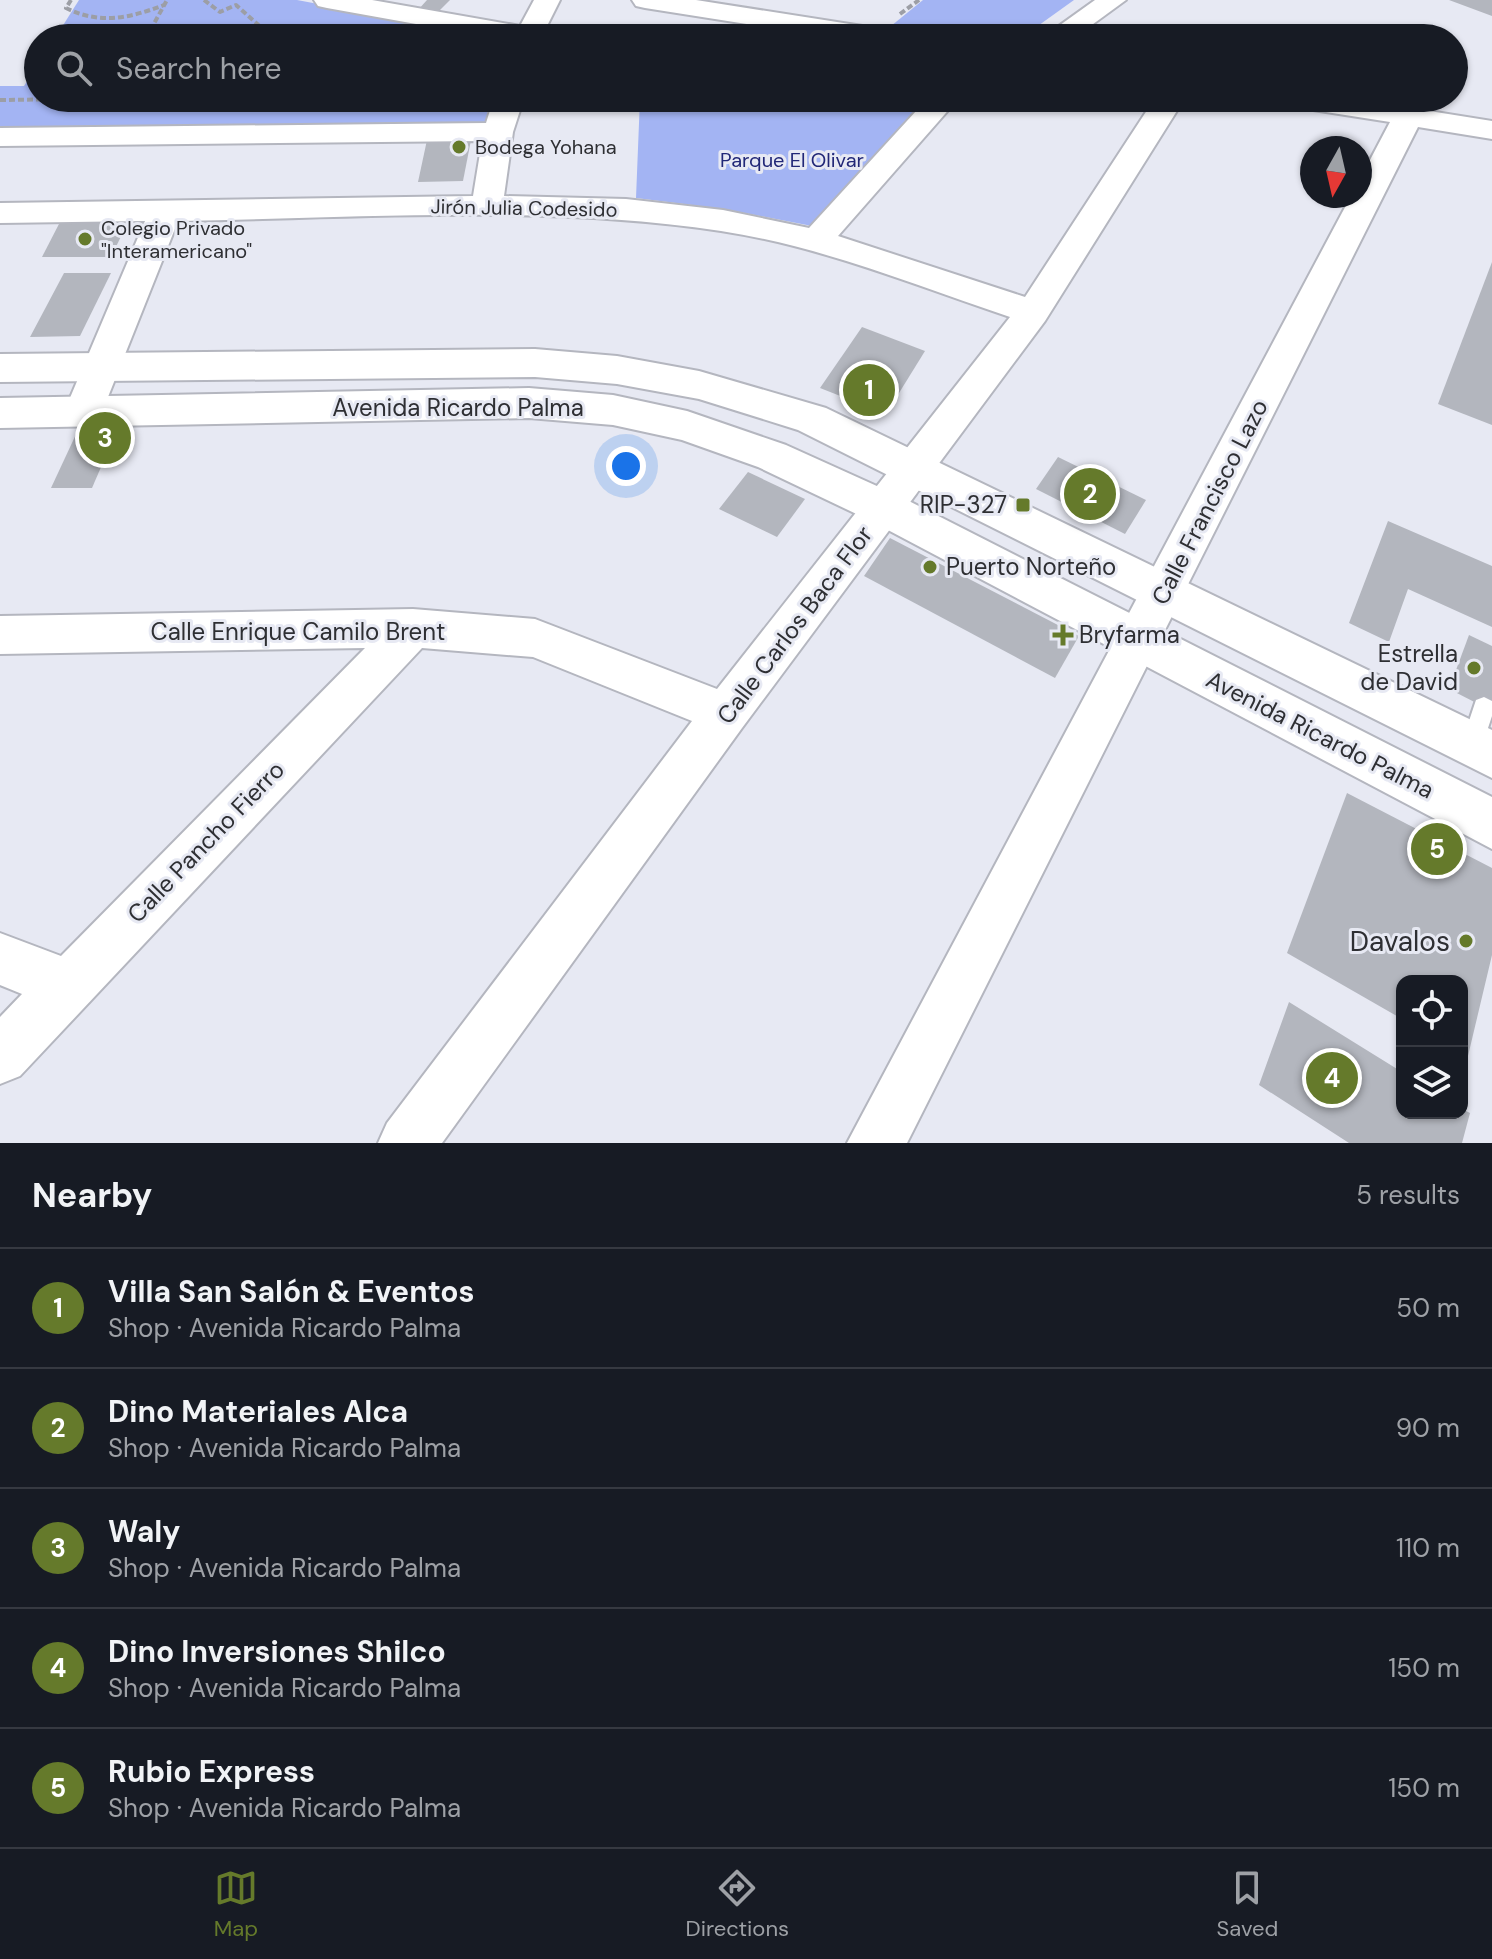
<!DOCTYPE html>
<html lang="en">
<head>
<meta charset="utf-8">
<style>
	body { margin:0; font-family:"DM Sans",sans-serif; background:#242831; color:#f1f3f6 }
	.controls { position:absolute; right:24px; bottom:24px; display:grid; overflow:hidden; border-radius:16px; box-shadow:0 2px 6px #0004 }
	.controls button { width:72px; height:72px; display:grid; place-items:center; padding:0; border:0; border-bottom:2px solid #363941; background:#171b24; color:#f1f3f6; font:40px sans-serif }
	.compass { position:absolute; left:1300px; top:136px; width:72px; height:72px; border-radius:50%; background:#171b24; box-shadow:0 2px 6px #0004; rotate:188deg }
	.you { position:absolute; left:626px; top:466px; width:28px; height:28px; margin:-20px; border:6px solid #fff; border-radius:50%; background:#1a73e8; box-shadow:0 0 0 12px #1a73e833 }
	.badge { display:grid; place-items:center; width:52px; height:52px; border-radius:50%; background:#657a2b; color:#fff; font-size:26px; font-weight:700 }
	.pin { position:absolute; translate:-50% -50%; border:4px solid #fff; box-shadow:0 2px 8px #0006 }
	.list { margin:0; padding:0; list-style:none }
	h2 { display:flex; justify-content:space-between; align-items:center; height:104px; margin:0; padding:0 32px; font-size:34px }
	h2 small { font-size:26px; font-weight:400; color:#9ea1a6 }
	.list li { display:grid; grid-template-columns:52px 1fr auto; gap:24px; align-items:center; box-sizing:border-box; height:120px; padding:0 32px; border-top:2px solid #363941 }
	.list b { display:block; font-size:30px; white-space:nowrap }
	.list p { margin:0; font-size:26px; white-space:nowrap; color:#9ea1a6 }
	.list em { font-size:26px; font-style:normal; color:#9ea1a6 }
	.icon { flex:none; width:44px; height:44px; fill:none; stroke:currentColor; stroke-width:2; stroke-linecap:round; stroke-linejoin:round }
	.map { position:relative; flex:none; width:1492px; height:1143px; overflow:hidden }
	.search { position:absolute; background:#171b24; box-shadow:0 2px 6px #0004; left:24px; right:24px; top:24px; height:88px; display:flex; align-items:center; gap:20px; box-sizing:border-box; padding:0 28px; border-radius:44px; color:#9ea1a6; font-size:30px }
	.sheet { height:704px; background:#171b24 }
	nav { display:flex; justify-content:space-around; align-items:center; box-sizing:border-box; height:112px; border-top:2px solid #363941; background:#171b24; font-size:22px; color:#9ea1a6 }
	nav a { display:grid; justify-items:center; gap:4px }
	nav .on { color:#657a2b }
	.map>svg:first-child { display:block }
</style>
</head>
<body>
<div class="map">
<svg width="1492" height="1143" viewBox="0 0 1492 1143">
	<rect width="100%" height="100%" fill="#e7e9f3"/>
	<g fill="#a3b4f3">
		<path d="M79,0H297L499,38H55Z"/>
		<path d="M923,0H1074L1021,38H947L891,26Z"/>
		<path d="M38,64V98H491L484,128L0,135V86H24Z"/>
		<path d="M640,98H880L934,108L812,226L724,209L636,198Z"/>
	</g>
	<g fill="#b3b6be">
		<path d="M427,0H450L437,13L418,10Z"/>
		<path d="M1449,0H1492V16Z"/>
		<path d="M427,140H471L463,181L418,182Z"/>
		<path d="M60,222H128L111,257H42Z"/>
		<path d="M1492,262V425L1438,404Z"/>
		<path d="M64,273H111L80,336L30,337Z"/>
		<path d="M862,327L925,351L886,414L820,388Z"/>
		<path d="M78,430H117L92,488H51Z"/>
		<path d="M1058,457L1146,500L1125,534L1036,489Z"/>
		<path d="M748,472L805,499L777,537L719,509Z"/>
		<path d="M1388,521L1492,566V627L1408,589L1389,642L1349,623Z"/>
		<path d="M890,538L1079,636L1055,678L864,576Z"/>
		<path d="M1469,635L1492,646V711L1449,689Z"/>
		<path d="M1347,793L1492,868V955L1468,1056L1462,1053V981H1402V1019L1287,953Z"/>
		<path d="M1289,1002L1402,1072V1113H1462V1109L1470,1113L1462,1143H1349L1259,1085Z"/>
	</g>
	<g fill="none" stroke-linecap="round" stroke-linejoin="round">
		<defs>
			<path id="service" d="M1484,697L1492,701V716L1480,752L1472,755L1464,752L1461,745L1476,700Z"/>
			<g id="minor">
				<path d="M314,0H372L520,26L534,0H560L541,38H494L327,8L318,6Z"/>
				<path d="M632,0H696L888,30L898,32L902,38H836L645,8L636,6Z"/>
				<path d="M1095,0H1126L1074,38H1042Z"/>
				<path d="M494,98H524L513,132L504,196L626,199L723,210L809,228L928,98H959L838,236L1025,297L1155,98H1185L1045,321L742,728L442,1143H378L387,1123L692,721L533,657L422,648L20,1076L0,1084V1017L22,994L0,985V933L61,956L365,648L0,654V616L413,609L535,619L717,689L1010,317C915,285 820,246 721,231C542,204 358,218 178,221L102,412L96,422L83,426L70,422L64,412L145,221L0,223V203L473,196L482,141L0,146V128L486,123Z"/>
				<path d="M1279,98H1348L1492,121V139L1418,127L907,1143H847L1351,196H1360V179L1390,122L1294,107L1284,104Z"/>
			</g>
			<g id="primary">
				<path d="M535,349L617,356L699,371L826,408L1492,730V778L798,430L699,399L617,384L535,377L0,382V354Z"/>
				<path d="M529,388L613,395L687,411L786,445L899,496L1492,797V849L869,520L758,467L682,440L613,425L529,418L0,428V398Z"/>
			</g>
		</defs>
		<use href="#service" stroke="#b4b6bf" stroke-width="4"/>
		<use href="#minor" stroke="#b4b6bf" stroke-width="4"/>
		<use href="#primary" stroke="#b4b6bf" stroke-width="4"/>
		<g stroke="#9c9ea5" stroke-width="4" stroke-dasharray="6 3" stroke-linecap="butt">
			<path d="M71,0L66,8C100,25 130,18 164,5"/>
			<path d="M204,0L220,12L236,5L273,38"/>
			<path d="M900,14L919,0"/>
			<path d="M146,38L167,0"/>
			<path d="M315,38L339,28"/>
			<path d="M292,98L298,103L311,98"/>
			<path d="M443,98L452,106"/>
			<path d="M0,100L164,98"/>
		</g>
		<use href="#service" fill="#fff" fill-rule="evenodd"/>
		<use href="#minor" fill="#fff" fill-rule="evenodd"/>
		<use href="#primary" fill="#fff" fill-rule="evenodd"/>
	</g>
	<g fill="#657a2b" stroke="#e7e9f3" stroke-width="3">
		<circle cx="459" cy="147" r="8"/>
		<circle cx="85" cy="239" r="8"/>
		<rect x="1015" y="497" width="16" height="16" rx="4"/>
		<circle cx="930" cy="567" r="8"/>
		<path d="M1059 623h8v8h8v8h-8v8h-8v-8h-8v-8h8z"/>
		<circle cx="1474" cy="668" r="8"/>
		<circle cx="1466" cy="941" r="8"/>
	</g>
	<g text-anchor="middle" stroke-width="6" stroke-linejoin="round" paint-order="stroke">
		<g font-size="20" fill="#2e2f33" stroke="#e7e9f3" text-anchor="start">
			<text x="475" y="154">Bodega Yohana</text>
			<text x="101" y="235">Colegio Privado<tspan x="101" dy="23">"Interamericano"</tspan></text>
		</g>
		<g font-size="20" fill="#212777" stroke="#e7e9f3">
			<text x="792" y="167">Parque El Olivar</text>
		</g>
		<g font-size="20" fill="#2e2f33" stroke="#e7e9f3">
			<text transform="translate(524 208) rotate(1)" y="7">Jirón Julia Codesido</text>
		</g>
		<g font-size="24" fill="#2e2f33" stroke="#e7e9f3">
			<text x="458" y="416">Avenida Ricardo Palma</text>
			<text transform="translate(1210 502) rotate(-63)" y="8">Calle Francisco Lazo</text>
			<text transform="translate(795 625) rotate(-53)" y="8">Calle Carlos Baca Flor</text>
			<text x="298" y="640">Calle Enrique Camilo Brent</text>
			<text transform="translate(1320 735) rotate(27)" y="8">Avenida Ricardo Palma</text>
			<text transform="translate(206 842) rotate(-46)" y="8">Calle Pancho Fierro</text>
		</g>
		<g font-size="24" fill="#2e2f33" stroke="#e7e9f3" text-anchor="end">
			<text x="1007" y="513">RIP-327</text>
			<text x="946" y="575" text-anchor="start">Puerto Norteño</text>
			<text x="1079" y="643" text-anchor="start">Bryfarma</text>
			<text x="1458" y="662">Estrella<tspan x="1458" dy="28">de David</tspan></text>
		</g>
		<g font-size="28" fill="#2e2f33" stroke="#e7e9f3" text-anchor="end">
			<text x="1450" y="951">Davalos</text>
		</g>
	</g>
</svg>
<div class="controls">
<button><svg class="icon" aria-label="locate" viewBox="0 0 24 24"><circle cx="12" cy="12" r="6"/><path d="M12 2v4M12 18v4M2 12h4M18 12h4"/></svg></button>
<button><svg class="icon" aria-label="layers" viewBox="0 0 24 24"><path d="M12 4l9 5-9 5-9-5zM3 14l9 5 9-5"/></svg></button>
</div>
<svg class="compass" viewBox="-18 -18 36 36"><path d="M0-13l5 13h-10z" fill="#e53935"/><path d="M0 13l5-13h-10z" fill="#9ea1a6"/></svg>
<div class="you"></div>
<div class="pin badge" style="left:869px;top:390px">1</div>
<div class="pin badge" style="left:1090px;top:494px">2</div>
<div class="pin badge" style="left:105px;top:438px">3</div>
<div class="pin badge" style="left:1332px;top:1078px">4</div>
<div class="pin badge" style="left:1437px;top:849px">5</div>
<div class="search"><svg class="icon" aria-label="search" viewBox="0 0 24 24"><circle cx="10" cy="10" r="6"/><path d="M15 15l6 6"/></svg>Search here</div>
</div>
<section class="sheet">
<h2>Nearby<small>5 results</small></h2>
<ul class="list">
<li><span class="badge">1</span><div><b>Villa San Salón &amp; Eventos</b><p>Shop · Avenida Ricardo Palma</p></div><em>50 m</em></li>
<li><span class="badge">2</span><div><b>Dino Materiales Alca</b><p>Shop · Avenida Ricardo Palma</p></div><em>90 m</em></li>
<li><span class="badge">3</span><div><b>Waly</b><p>Shop · Avenida Ricardo Palma</p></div><em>110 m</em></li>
<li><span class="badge">4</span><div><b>Dino Inversiones Shilco</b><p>Shop · Avenida Ricardo Palma</p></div><em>150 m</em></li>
<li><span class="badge">5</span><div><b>Rubio Express</b><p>Shop · Avenida Ricardo Palma</p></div><em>150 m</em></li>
</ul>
</section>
<nav>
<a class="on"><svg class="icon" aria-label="map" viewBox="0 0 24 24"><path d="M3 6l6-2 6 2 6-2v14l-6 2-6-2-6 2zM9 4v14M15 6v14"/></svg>Map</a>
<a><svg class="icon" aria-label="directions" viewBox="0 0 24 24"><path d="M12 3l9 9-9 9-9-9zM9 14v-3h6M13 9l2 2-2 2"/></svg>Directions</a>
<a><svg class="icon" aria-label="saved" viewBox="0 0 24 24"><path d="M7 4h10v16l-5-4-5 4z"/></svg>Saved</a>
</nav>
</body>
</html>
